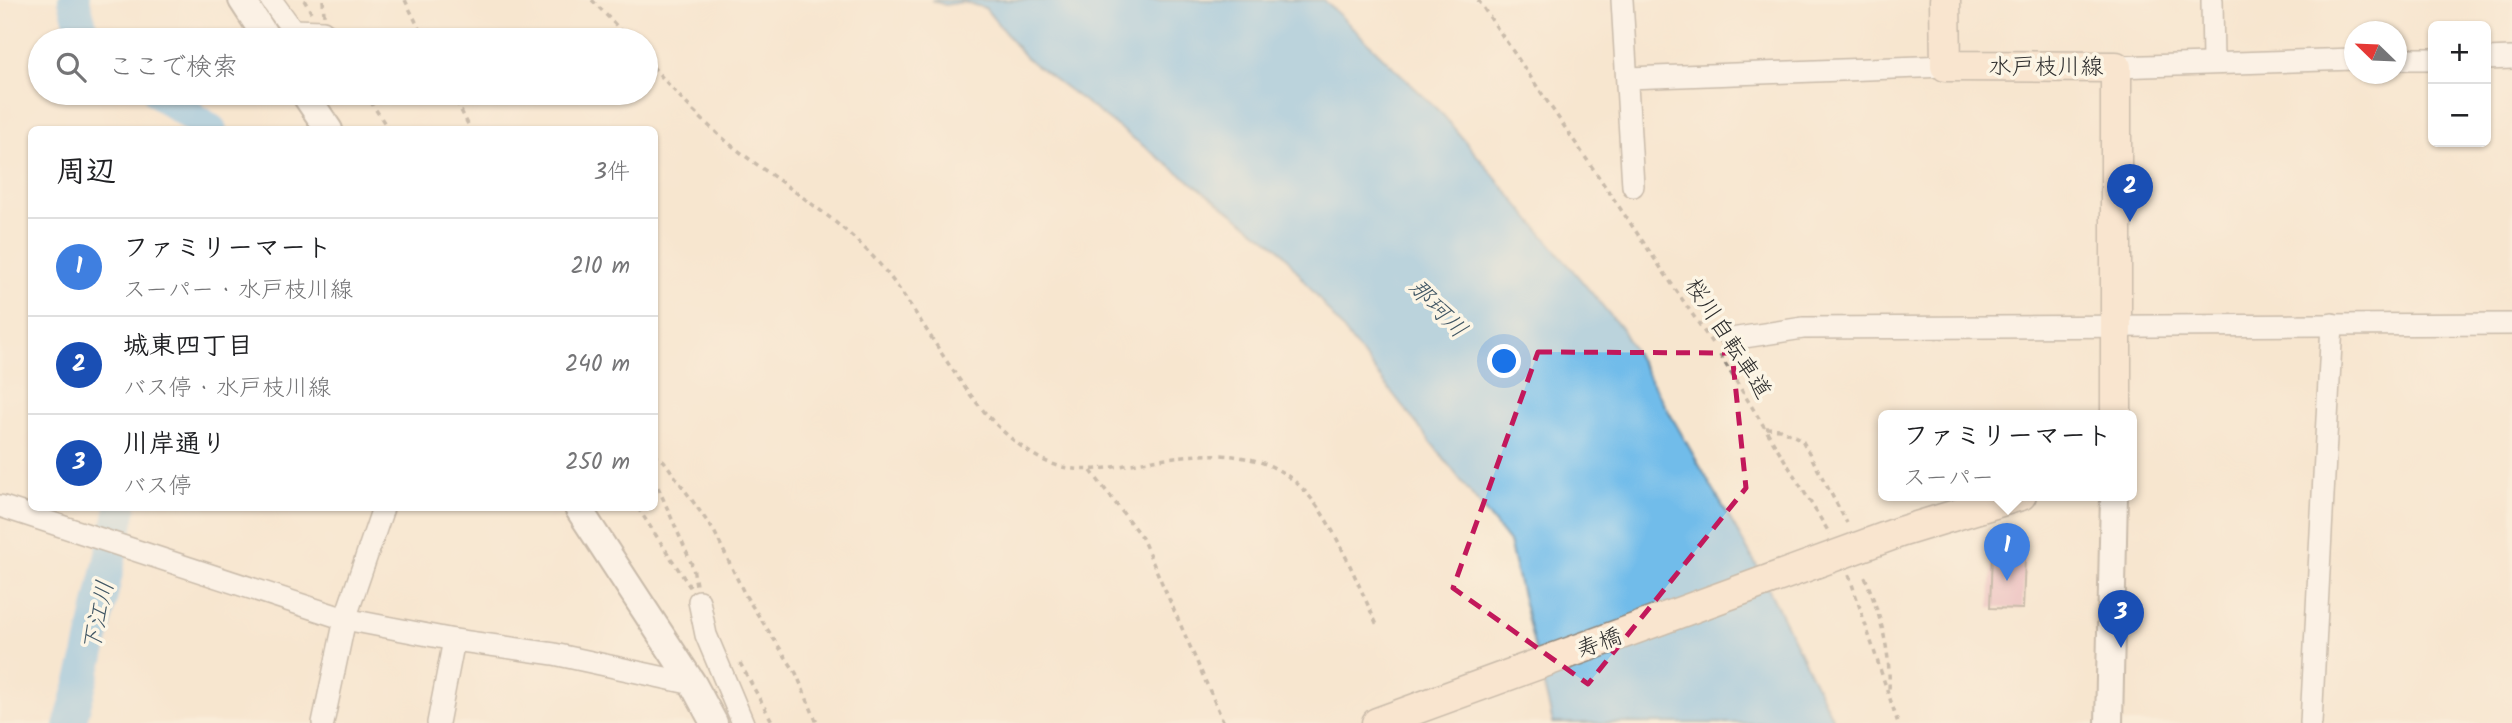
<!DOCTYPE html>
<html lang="ja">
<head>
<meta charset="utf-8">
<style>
	body { margin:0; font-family:Kalam,"Klee One",sans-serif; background:#f2f2f2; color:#202124 }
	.controls { position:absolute; right:21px; top:21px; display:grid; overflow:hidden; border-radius:10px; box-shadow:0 2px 5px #0004 }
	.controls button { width:63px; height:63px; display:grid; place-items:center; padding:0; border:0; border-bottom:2px solid #e0e0e0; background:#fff; color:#202124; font:35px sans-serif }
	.compass { position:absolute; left:2344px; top:21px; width:63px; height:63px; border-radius:50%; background:#fff; box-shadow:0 2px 5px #0004; rotate:293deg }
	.you { position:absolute; left:1505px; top:362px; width:24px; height:24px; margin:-18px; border:5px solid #fff; border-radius:50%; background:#1a73e8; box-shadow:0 0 0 10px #1a73e833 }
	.badge { display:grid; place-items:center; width:46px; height:46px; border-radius:50%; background:#d1495b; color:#fff; font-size:23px; font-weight:700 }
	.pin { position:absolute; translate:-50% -58px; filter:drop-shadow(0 2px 4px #0008) }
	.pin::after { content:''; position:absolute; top:37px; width:24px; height:21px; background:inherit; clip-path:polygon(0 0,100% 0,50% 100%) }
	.popup { position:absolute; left:1878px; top:410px; width:259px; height:91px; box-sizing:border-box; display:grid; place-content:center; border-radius:10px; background:#fff; filter:drop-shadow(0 2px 5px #0005); font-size:23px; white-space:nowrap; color:#757577 }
	.popup b { font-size:26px; color:#202124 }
	.popup::after { content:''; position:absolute; left:50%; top:100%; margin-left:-14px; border:14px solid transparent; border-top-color:#fff }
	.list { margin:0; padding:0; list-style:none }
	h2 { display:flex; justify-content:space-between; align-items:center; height:91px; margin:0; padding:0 28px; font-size:30px }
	h2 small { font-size:23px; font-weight:400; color:#757577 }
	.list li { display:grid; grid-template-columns:46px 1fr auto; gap:21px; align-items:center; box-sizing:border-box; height:98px; padding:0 28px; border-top:2px solid #e0e0e0 }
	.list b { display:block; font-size:26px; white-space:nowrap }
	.list p { margin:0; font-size:23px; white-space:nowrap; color:#757577 }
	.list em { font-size:23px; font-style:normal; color:#757577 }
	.icon { flex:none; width:38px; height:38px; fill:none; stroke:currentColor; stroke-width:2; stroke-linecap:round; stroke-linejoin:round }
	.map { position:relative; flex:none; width:2512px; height:723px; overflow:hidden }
	.search { position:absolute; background:#fff; box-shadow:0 2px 5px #0004; left:28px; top:28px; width:630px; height:77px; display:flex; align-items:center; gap:18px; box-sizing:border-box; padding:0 24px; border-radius:38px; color:#757577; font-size:26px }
	.panel { position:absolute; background:#fff; box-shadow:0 2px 5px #0004; left:28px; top:126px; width:630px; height:385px; border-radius:10px }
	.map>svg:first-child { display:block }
</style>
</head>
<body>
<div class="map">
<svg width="2512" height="723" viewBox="0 0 2512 723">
	<rect width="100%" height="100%" fill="#fcf5e5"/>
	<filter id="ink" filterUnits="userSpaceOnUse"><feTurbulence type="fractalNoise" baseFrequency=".0143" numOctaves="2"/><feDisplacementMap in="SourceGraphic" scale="14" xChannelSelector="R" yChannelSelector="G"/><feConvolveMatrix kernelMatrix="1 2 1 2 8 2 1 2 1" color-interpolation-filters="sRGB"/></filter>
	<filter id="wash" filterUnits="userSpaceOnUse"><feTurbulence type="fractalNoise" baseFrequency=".00686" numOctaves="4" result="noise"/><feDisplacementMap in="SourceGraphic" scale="28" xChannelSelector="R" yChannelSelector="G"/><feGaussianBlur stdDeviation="1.57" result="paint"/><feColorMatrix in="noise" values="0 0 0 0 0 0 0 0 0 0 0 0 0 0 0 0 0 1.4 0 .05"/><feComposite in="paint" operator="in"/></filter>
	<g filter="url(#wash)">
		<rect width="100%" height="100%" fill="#f7e6cf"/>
		<path fill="#71bcea" stroke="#4e748a" stroke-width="2" d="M931,0H1324L1444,116L1621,328L1758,568L1835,723H1553L1509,542L1279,248L1025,57L985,8L963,2L945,5Z"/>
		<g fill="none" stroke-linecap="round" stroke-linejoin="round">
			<g stroke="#71bcea" stroke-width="32">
				<path d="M74,0L85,40"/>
				<path d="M159,93L211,130"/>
				<path d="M70,723L89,656L121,508"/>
			</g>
		</g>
		<g id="blocks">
			<path fill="#dd90af" d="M1992,553L2025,555L2023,609L1990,608Z"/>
		</g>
	</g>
	<g filter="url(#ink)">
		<use href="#blocks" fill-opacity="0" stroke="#91887d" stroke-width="2"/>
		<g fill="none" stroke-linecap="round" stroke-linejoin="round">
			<defs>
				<g id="minor">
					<path d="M271,0L293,30L323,31"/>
					<path d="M1622,0L1633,186"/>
					<path d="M2212,0L2213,62"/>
					<path d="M2396,59H2433"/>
					<path d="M2486,59L2512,58"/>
					<path d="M2116,67L2354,59"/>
					<path d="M1628,78L1946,66"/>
					<path d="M1731,339L1803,328L2512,324"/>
					<path d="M0,506L345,619L454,640L554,654L693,684"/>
					<path d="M699,601L706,635L743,723"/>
					<path d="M323,723L345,619L383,508"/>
					<path d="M438,723L454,640"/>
					<path d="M2311,723L2332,324"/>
				</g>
				<g id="tertiary">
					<path d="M242,0L268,40"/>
					<path d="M304,93L329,130"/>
					<path d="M578,508L693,684L714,723"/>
					<path d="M2109,723L2114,495"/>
				</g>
				<g id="secondary">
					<path d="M1945,0L1946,66L2116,67V415"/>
					<path d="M1377,723L1900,532L2021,495"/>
				</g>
			</defs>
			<use href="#minor" stroke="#91887d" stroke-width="24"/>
			<use href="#tertiary" stroke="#91887d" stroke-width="30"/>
			<use href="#secondary" stroke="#91887d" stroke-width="33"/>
			<g stroke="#91887d" stroke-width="3.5" stroke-dasharray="5 5" stroke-linecap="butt">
				<path d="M304,0L311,12"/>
				<path d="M323,0L324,15"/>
				<path d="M405,0L425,40"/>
				<path d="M592,0L630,40"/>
				<path d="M1478,0L1712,343"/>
				<path d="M646,59C672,89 700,120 731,145C779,183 834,214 876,260C932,323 963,414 1039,458C1072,476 1102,469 1137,463C1302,431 1317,494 1377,625"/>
				<path d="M365,93L389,130"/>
				<path d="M452,93L471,130"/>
				<path d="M1720,355L1830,534"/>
				<path d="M1766,428L1780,429L1802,440L1847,523"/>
				<path d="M654,454L664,461L714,531L745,595L796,673L817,723"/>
				<path d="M1091,471L1142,538L1224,723"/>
				<path d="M654,478L693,567L696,585"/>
				<path d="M638,508L690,587"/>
				<path d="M1849,575L1898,723"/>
				<path d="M1865,577C1880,615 1891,650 1889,691"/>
				<path d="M740,663L773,723"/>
			</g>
			<use href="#minor" stroke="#fff" stroke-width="21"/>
			<use href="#tertiary" stroke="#fff" stroke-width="26"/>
			<use href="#secondary" stroke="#fbe5cf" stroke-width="30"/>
		</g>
	</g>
	<path d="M0 0H2512V723H0ZM1538,352L1732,353L1746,488L1588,684L1453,588Z" fill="#f7e6cf" fill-opacity=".55" fill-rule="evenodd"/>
	<path fill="none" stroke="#c2185b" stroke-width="5" stroke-dasharray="14 9" stroke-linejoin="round" d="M1538,352L1732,353L1746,488L1588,684L1453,588Z"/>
	<g text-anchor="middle" stroke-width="7" stroke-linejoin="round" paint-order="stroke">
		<g font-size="23" fill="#2b2b2b" stroke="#fcf5e5">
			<text x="2046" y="74">水戸枝川線</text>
			<text transform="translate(1729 338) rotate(57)" y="8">桜川自転車道</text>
			<text transform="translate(1599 642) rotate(-20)" y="8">寿橋</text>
		</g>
		<g font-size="24" font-style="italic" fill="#405664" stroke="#fcf5e5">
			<text transform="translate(1438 308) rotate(45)" y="8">那珂川</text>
			<text transform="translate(98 616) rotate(-78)" y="8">下江川</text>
		</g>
	</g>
</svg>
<div class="controls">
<button>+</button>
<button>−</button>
</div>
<svg class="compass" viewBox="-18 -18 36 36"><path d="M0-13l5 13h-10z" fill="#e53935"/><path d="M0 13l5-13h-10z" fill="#757577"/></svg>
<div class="you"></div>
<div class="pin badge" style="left:2007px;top:581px;background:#3f7fe0">1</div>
<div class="popup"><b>ファミリーマート</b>スーパー</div>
<div class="pin badge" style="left:2130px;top:222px;background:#1a4fb4">2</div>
<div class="pin badge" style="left:2121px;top:648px;background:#1a4fb4">3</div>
<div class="search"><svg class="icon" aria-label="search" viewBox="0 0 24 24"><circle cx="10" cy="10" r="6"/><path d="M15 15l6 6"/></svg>ここで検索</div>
<section class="panel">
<h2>周辺<small>3件</small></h2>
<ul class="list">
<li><span class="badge" style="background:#3f7fe0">1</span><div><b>ファミリーマート</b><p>スーパー · 水戸枝川線</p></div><em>210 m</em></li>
<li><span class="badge" style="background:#1a4fb4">2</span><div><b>城東四丁目</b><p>バス停 · 水戸枝川線</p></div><em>240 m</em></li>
<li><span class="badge" style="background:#1a4fb4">3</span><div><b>川岸通り</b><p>バス停</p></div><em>250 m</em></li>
</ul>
</section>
</div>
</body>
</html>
